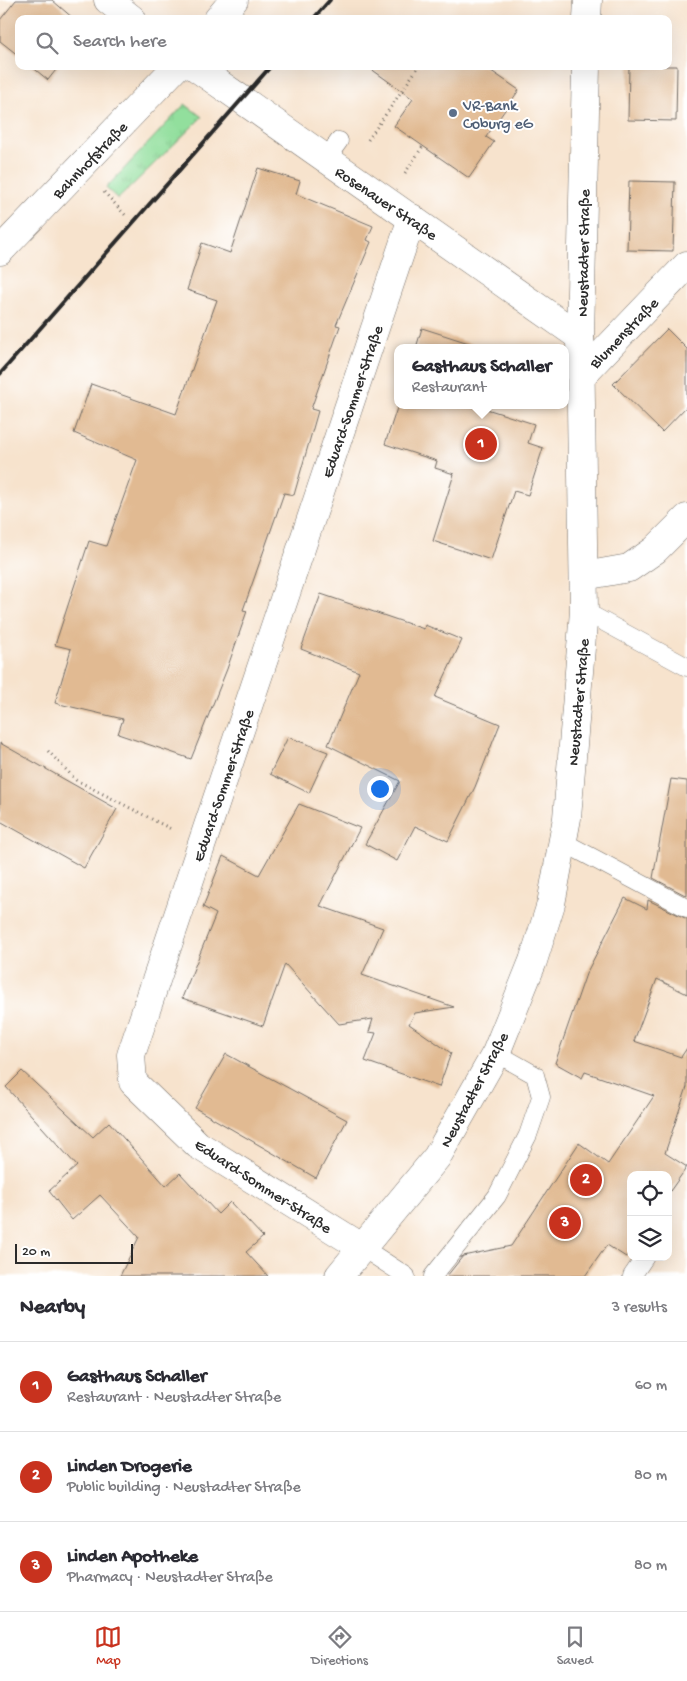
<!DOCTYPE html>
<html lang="en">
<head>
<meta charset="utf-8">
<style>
	body { margin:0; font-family:"Gochi Hand",sans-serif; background:#f7f7f7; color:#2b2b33 }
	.controls { position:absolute; right:15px; bottom:15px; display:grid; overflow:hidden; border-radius:10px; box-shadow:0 5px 20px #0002 }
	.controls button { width:45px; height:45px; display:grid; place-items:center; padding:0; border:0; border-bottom:1px solid #e1e1e2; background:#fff; color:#2b2b33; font:25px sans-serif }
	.scale { position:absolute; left:15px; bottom:12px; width:118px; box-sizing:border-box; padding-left:5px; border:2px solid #2b2b2b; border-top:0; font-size:14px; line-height:18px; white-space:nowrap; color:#2b2b2b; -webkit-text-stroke:4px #fff; paint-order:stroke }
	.you { position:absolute; left:379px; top:788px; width:18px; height:18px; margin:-12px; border:4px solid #fff; border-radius:50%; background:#1a73e8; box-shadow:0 0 0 8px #1a73e833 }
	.badge { display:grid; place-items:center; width:32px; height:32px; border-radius:50%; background:#c8321e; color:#fff; font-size:16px; font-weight:700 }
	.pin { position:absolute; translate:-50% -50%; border:2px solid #fff; box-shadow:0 1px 5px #0006 }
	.popup { position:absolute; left:394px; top:344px; width:175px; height:65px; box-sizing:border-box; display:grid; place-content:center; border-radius:10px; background:#fff; filter:drop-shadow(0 1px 4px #0005); font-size:16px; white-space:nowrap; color:#7c7c81 }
	.popup b { font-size:19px; color:#2b2b33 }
	.popup::after { content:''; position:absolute; left:50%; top:100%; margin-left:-10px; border:10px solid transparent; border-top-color:#fff }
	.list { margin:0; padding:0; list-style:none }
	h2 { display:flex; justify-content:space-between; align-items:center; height:65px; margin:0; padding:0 20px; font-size:21px }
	h2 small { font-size:16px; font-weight:400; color:#7c7c81 }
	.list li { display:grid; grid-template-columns:32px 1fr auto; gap:15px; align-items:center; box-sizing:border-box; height:90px; padding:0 20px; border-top:1px solid #e1e1e2 }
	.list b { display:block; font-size:19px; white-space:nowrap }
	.list p { margin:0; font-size:16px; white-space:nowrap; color:#7c7c81 }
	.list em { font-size:16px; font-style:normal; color:#7c7c81 }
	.icon { flex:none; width:28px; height:28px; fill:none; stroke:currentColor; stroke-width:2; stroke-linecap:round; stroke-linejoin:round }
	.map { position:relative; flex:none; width:687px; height:1276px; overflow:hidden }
	.search { position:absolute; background:#fff; box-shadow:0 5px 20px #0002; left:15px; right:15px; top:15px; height:55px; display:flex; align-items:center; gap:12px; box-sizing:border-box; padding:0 18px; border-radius:10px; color:#7c7c81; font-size:19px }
	.sheet { height:335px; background:#fff }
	nav { display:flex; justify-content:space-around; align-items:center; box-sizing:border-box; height:70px; border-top:1px solid #e1e1e2; background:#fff; font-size:14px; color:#7c7c81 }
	nav a { display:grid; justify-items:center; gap:2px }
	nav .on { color:#c8321e }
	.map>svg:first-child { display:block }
</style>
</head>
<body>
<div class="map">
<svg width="687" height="1276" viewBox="0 0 687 1276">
	<defs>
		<pattern id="grass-tufts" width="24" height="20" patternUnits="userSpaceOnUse" patternTransform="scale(1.25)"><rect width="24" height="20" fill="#92df9d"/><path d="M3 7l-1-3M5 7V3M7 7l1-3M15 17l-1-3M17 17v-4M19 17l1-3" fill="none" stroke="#7ec087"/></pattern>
	</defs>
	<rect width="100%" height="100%" fill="#fff"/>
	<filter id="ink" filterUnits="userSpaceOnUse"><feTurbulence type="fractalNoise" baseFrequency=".02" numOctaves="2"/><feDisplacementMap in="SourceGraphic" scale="10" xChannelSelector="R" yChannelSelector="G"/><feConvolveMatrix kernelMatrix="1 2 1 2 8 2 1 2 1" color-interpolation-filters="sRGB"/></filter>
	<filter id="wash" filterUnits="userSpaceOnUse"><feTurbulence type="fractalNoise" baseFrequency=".0096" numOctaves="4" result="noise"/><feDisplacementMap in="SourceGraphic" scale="20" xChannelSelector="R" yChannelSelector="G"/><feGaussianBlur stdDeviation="1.12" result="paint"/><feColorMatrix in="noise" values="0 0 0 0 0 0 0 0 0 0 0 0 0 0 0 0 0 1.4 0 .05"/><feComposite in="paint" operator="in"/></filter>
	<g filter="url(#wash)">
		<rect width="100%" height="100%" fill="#f7e3cd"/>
		<path fill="url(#grass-tufts)" stroke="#5e8564" d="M185,104L202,117L118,199L106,188Z"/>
		<g id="blocks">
			<g fill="#e1ba92">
				<path d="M16,0H52L74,19H19V56L0,41V20Z"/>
				<path d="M31,66H59L48,80Z"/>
				<path d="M367,66H484L519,90L486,137L494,142L469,178L394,126L413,99Z"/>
				<path d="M629,66H677L676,121L628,120Z"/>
				<path d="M258,168L300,181L296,194L373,226L367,240L371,242L336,325L340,326L311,409L318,411L294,495L284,493L243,610L247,611L227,669L191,759L118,734L123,719L55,703L71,649L55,645L89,541L106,546L137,460L74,433L91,384L176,414L217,300L187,290L202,243L230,253Z"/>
				<path d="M629,181L675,182L673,251L627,250Z"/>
				<path d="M422,328L478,346V348H416Z"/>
				<path d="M667,329L687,349V406L662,432L613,384Z"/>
				<path d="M398,405H474L534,424L528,443L543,448L528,495L514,491L491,560L433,541L454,474L435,468L437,461L385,444Z"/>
				<path d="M321,594L424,629L425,625L462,640L435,697L500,724L475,787L448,841L415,826L397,861L365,844L400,781L328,745L359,672L301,649Z"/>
				<path d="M288,737L328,752L309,793L270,774Z"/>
				<path d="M0,743L117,809L84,868L0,821Z"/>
				<path d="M671,779L687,781V896L653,878Z"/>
				<path d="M299,804L360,828L320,906L383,928L362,975L454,1007L415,1013L409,1024L451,1053L439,1087L365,1061L376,1033L369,1032L373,1019L339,1024L285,964L263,1026L182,998L216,914L203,907L223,856L259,875Z"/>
				<path d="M625,898L647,909L648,900L687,919V994L657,979L634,1041L681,1057L687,1048V1087L665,1153L687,1167L668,1194V1175H631V1249L626,1257L607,1245L585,1276H447L463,1256L511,1246L579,1143L608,1164L654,1096L585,1072L582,1078L555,1063L586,974Z"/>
				<path d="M226,1054L347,1120L316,1178L195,1108Z"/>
				<path d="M22,1071L93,1137L109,1122L166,1186L180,1173L218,1214L230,1202L263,1237L246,1252L268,1276H120L139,1237L100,1195L72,1220L49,1191L77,1166L6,1087Z"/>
			</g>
		</g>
	</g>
	<g filter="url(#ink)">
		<use href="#blocks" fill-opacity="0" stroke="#726b64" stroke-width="1"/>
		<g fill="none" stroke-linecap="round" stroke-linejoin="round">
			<defs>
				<g id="lane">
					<path d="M325,160L339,141"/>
					<path d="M584,611L687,667"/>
					<path d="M563,842L687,908"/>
					<path d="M363,1248L406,1276"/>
					<path d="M433,1276L497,1196L528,1135L541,1097L535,1075L496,1053"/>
					<path d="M632,1276L645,1257"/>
				</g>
				<g id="street">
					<path d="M108,0L132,19"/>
					<path d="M218,19L234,0"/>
					<path d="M194,66L580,337"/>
					<path d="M0,251L177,66"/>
					<path d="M581,376L687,265"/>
					<path d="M584,576L629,568L655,550L687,518"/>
					<path d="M363,1248L198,1145L133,1082L131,1055L412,218"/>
				</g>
				<g id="secondary">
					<path d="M587,19L588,0"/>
					<path d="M339,1276L437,1157L496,1053L533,961L551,904L567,818L584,611L580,337L586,66"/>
				</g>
			</defs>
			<use href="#lane" stroke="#726b64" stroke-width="19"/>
			<use href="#street" stroke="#726b64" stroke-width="29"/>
			<use href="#secondary" stroke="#726b64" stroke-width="29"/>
			<g stroke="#726b64" stroke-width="3" stroke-dasharray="1 4" stroke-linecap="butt">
				<path d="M368,140L419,66"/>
				<path d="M405,173L423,146"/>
				<path d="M104,192L127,217"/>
				<path d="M48,751L76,780L171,829"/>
			</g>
			<use href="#lane" stroke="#fff" stroke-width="18"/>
			<use href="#street" stroke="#fff" stroke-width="28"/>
			<use href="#secondary" stroke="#fff" stroke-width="28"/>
			<g stroke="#2b2b2b" stroke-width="4">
				<path d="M313,19L330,0"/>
				<path d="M0,374L271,66"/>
			</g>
		</g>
	</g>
	<circle fill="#5c6f8a" stroke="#fff" stroke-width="2" cx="453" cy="113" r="5"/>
	<g text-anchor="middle" stroke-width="4" stroke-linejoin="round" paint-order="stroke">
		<g font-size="16" fill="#4e5e75" stroke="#fff" text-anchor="start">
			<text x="463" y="110">VR-Bank<tspan x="463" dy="18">Coburg eG</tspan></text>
		</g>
		<g font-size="16" fill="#2b2b2b" stroke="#fff">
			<text transform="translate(89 159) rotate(-46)" y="6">Bahnhofstraße</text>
			<text transform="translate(387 202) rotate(34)" y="6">Rosenauer Straße</text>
			<text transform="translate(582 253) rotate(-89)" y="6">Neustadter Straße</text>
			<text transform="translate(623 332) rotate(-46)" y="6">Blumenstraße</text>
			<text transform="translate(351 401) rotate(-71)" y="6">Eduard-Sommer-Straße</text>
			<text transform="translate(577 702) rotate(-85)" y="6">Neustadter Straße</text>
			<text transform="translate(222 785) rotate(-71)" y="6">Eduard-Sommer-Straße</text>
			<text transform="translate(473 1089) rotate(-62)" y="6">Neustadter Straße</text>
			<text transform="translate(264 1185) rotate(33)" y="6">Eduard-Sommer-Straße</text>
		</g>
	</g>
</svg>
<div class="controls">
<button><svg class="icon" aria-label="locate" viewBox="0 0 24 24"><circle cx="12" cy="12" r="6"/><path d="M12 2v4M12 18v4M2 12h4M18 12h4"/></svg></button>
<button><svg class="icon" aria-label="layers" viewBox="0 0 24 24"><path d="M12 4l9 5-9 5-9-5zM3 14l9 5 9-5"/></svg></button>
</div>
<div class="scale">20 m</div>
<div class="you"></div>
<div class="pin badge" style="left:481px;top:444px">1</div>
<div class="popup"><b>Gasthaus Schaller</b>Restaurant</div>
<div class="pin badge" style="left:586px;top:1180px">2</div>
<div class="pin badge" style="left:565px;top:1223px">3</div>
<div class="search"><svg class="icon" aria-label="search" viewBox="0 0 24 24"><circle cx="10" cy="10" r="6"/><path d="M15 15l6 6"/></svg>Search here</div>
</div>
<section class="sheet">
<h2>Nearby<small>3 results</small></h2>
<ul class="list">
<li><span class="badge">1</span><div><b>Gasthaus Schaller</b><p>Restaurant · Neustadter Straße</p></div><em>60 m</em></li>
<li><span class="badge">2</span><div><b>Linden Drogerie</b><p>Public building · Neustadter Straße</p></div><em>80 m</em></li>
<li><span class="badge">3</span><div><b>Linden Apotheke</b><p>Pharmacy · Neustadter Straße</p></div><em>80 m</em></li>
</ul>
</section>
<nav>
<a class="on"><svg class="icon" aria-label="map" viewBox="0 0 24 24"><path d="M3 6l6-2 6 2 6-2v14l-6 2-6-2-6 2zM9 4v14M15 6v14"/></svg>Map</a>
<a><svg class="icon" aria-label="directions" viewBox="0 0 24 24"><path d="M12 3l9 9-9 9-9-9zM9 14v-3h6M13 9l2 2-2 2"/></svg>Directions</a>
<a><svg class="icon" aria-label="saved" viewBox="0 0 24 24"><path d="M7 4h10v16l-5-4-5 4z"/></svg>Saved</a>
</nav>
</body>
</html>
